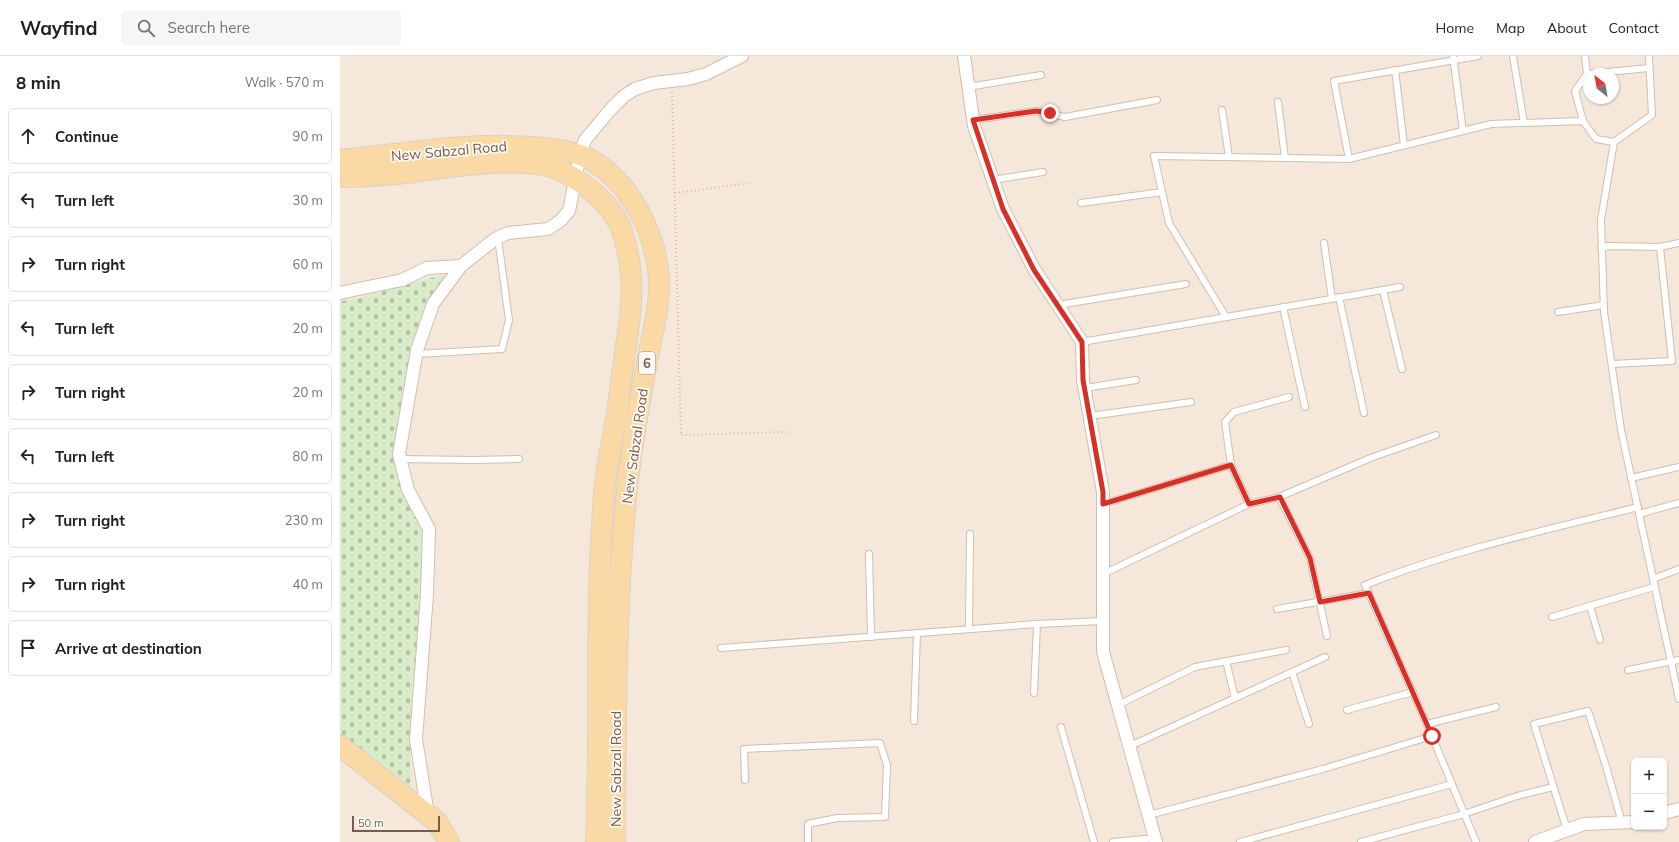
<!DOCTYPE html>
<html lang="en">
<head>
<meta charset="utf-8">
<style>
	body { margin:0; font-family:Mulish,sans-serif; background:#f6f6f6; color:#202124 }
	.controls { position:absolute; right:12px; bottom:12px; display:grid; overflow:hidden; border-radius:6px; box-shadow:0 1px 3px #0004 }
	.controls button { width:36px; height:36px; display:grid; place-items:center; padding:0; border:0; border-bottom:1px solid #e0e0e0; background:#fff; color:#202124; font:20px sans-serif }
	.compass { position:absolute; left:1243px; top:12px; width:36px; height:36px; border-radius:50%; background:#fff; box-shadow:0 1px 3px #0004; rotate:329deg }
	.scale { position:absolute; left:12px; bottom:10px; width:88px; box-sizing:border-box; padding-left:4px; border:2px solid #7a5c4d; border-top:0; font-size:11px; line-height:14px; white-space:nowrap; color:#7a5c4d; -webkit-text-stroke:3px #fffaf3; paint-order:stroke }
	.stop { position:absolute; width:12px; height:12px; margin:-9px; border:3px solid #d93025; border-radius:50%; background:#fff }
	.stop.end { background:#d93025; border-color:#fff; box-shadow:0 1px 4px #0008 }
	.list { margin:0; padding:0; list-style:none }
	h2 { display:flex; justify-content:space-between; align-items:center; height:52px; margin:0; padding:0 16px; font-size:17px }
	h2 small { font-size:13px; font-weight:400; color:#757577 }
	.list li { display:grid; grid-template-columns:26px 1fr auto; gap:12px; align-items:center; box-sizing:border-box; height:56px; margin:0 8px 8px; padding:0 8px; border:1px solid #e0e0e0; border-radius:6px }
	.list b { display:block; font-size:15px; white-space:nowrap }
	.list em { font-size:13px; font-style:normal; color:#757577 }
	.icon { flex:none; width:22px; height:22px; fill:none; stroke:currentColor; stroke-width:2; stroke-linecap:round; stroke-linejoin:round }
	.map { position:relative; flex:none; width:1339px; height:786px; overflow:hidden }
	header { display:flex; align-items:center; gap:24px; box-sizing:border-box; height:56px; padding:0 20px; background:#fff; border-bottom:1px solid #e0e0e0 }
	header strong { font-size:19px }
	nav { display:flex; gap:22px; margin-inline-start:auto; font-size:14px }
	.search { width:280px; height:36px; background:#f6f6f6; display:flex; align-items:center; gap:10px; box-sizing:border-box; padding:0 14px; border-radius:6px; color:#757577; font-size:15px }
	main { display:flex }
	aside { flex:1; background:#fff }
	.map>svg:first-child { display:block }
</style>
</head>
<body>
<header>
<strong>Wayfind</strong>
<div class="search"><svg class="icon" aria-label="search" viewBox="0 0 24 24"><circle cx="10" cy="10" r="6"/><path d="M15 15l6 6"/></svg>Search here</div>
<nav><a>Home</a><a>Map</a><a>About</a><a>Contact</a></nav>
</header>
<main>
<aside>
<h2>8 min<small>Walk · 570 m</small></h2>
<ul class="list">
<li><svg class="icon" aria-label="ahead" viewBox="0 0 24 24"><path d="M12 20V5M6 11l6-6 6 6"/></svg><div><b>Continue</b></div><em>90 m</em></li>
<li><svg class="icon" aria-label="left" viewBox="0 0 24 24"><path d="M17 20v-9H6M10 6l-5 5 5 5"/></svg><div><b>Turn left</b></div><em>30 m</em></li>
<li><svg class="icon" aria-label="right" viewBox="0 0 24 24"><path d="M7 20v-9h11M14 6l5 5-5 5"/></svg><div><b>Turn right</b></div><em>60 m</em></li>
<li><svg class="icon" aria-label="left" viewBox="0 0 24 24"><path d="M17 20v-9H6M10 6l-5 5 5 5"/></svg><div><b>Turn left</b></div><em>20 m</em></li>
<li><svg class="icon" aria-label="right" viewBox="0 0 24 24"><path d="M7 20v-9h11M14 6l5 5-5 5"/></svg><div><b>Turn right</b></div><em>20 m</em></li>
<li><svg class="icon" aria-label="left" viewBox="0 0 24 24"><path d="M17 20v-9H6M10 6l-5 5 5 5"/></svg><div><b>Turn left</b></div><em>80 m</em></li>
<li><svg class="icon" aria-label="right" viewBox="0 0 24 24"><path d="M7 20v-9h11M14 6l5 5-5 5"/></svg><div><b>Turn right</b></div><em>230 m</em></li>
<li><svg class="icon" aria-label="right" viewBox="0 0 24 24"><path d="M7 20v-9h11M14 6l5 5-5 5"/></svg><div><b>Turn right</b></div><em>40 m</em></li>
<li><svg class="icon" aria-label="arrive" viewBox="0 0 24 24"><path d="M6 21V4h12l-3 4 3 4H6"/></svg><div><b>Arrive at destination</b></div></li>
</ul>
</aside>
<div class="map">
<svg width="1339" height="786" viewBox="0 0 1339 786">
	<defs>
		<pattern id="cemetery-stones" width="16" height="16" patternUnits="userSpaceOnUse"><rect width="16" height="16" fill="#d8ecc9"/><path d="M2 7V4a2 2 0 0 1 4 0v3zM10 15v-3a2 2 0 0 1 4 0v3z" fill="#b4c2a5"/></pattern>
	</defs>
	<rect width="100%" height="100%" fill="#fdf6ec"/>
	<path fill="#f5e8da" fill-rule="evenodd" d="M0,0H1339V786H0ZM1249,18H1273V42H1249ZM1294,705H1324V771H1294Z"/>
	<path fill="url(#cemetery-stones)" d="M101,219L110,220L68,317L53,404L64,439L85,479L70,709L71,744L0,692V245L16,243Z"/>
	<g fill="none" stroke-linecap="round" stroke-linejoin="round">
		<defs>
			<g id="service">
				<path d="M1113,0L1123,75"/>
				<path d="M1173,0L1184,67"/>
				<path d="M1245,0L1247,18"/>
				<path d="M1309,0L1312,59L1274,86L1261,164L1264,256L1281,374L1339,643"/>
				<path d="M1055,14L1064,89"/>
				<path d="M628,31L701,19"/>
				<path d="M938,46L945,102"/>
				<path d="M882,54L889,101"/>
				<path d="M633,64L696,55L725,61L817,44"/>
				<path d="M1243,65L1235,35L1247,18L1309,12"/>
				<path d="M1009,103L994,25L1138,0"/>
				<path d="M653,124L703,116"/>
				<path d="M741,147L822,136"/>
				<path d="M984,187L992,243"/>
				<path d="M1261,192L1268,190L1320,191L1339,187"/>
				<path d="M1043,234L1062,313"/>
				<path d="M999,241L1024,357"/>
				<path d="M718,249L846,228"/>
				<path d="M943,251L965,351"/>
				<path d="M1218,256L1264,249"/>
				<path d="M886,261L829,167L814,100L1009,103L1151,68L1243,65L1256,83L1274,86"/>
				<path d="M742,286L1060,231"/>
				<path d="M76,298L162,293L169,264L158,182"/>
				<path d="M1272,308L1332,305L1320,191"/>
				<path d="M745,332L796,324"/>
				<path d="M750,360L851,346"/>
				<path d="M60,403L133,404L179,403"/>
				<path d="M1291,422L1339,411"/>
				<path d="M939,441L970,502L987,580"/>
				<path d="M763,448L891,409"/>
				<path d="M909,448L891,409L885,366L894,356L949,341"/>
				<path d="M1299,458L1339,447"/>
				<path d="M529,498L531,581"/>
				<path d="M763,518L909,448L939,441L1033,401L1096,379"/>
				<path d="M1313,523L1339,513"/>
				<path d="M1250,550L1260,584"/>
				<path d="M937,553L1029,537"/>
				<path d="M1212,561L1314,531"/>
				<path d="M629,573L630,478"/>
				<path d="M381,592L697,568L763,565"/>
				<path d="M886,605L895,642"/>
				<path d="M1288,614L1339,604"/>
				<path d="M952,616L969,668"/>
				<path d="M694,637L697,568"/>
				<path d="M778,649L855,611L946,594"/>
				<path d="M1007,654L1073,636"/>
				<path d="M574,665L577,577"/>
				<path d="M1087,668L1156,651"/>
				<path d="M721,671L754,786"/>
				<path d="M790,690L985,601"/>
				<path d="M405,724L404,693L540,687L547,709L545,761L497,762L468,768V786"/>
				<path d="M809,759L983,713L1092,680"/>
				<path d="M1227,774L1194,668L1248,655L1266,710L1282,767"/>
				<path d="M773,786L815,782"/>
				<path d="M900,786L1112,728"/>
				<path d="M1021,786L1124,758L1177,740L1213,731"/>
				<path d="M1136,786L1089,673L1025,529C1113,494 1206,474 1298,451"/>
			</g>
			<g id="minor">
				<path d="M624,0L634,70L663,153L694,213L742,286L743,324L763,436V596L816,786"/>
				<path d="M0,237L62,224L87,212L121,210L155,183L168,177L208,173L220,165L229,155L240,99L245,84L270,54L284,40L295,33L314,27L348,23L366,18L402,0"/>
				<path d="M1324,757L1339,753"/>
				<path d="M88,759L76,683L87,538L89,473L68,434L59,398L77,294L93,248L121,210"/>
				<path d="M1195,786L1244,768L1294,766"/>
			</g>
			<g id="primary">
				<path d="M0,104C64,98 128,86 192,91C211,93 232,94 249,103C290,125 316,177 319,223C320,248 314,271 309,295C301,338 293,381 288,424C275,544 276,665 275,786"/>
				<path d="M0,121C24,121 50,119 74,116C112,111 187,98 221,115C244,126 271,148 281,172C284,180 286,190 288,199C295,231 290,264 285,296C282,318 279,342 276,364C272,386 267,407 265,429C254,548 261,667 256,786"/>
				<path d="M0,690L97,766L109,786"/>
			</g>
		</defs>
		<use href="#service" stroke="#d1beb0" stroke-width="8"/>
		<use href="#minor" stroke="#d1beb0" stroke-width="14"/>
		<use href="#primary" stroke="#dad1cd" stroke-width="22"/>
		<g stroke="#d9b8a5" stroke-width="2" stroke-dasharray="1 3" stroke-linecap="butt">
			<path d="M332,36L341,379L447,376"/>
			<path d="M335,137L411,127"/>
		</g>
		<use href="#service" stroke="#fff" stroke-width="6"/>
		<use href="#minor" stroke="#fff" stroke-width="12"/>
		<use href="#primary" stroke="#fbd9a5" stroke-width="20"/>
	</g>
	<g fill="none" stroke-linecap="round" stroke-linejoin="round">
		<path stroke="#d93025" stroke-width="5" d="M710,57L696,55L633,64L663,153L694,214L742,286L743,324L763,436V448L891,409L909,448L940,441L970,502L980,546L1029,537L1092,680"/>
	</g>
	<g text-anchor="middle" stroke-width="3.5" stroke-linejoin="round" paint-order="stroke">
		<rect fill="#fffaf3" stroke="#a28b7f" stroke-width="1" x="299" y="296" width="16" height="22" rx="3"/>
		<g font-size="13" font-weight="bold" fill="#7a5c4d">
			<text x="307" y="312">6</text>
		</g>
		<g font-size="14" fill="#7a5c4d" stroke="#fffaf3">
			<text transform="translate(109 95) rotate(-5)" y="5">New Sabzal Road</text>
			<text transform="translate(295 390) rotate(-82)" y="5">New Sabzal Road</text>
			<text transform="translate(276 713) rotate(-90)" y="5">New Sabzal Road</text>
		</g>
	</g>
</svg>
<div class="controls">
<button>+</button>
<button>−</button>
</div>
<svg class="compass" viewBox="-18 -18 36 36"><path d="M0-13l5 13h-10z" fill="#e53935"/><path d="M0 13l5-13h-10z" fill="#757577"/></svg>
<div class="scale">50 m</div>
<div class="stop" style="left:1092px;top:680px"></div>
<div class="stop end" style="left:710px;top:57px"></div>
</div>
</main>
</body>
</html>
